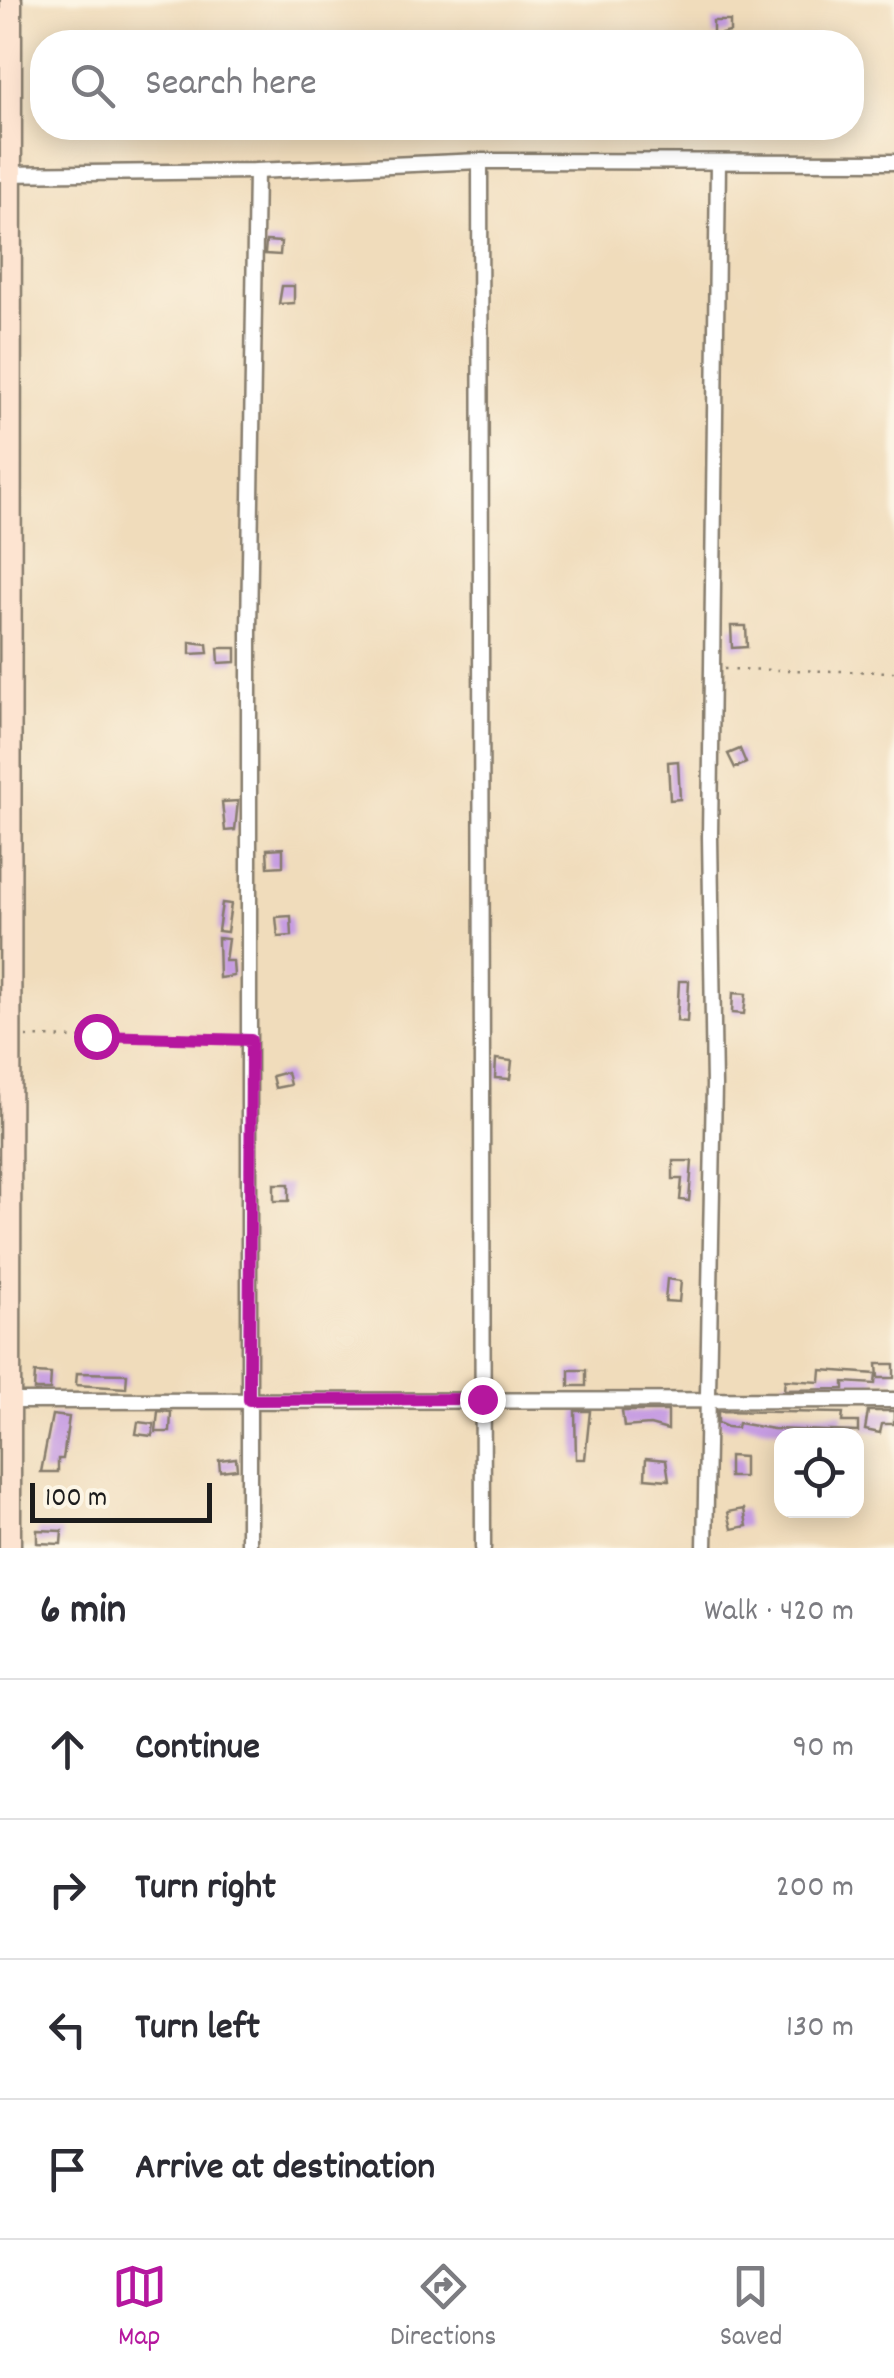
<!DOCTYPE html>
<html lang="en">
<head>
<meta charset="utf-8">
<style>
	body { margin:0; font-family:Dekko,sans-serif; background:#f7f7f7; color:#2b2b33 }
	.controls { position:absolute; right:30px; bottom:30px; display:grid; overflow:hidden; border-radius:20px; box-shadow:0 5px 25px #0003 }
	.controls button { width:90px; height:90px; display:grid; place-items:center; padding:0; border:0; border-bottom:2px solid #e1e1e2; background:#fff; color:#2b2b33; font:50px sans-serif }
	.scale { position:absolute; left:30px; bottom:25px; width:182px; box-sizing:border-box; padding-left:10px; border:5px solid #1c1c1c; border-top:0; font-size:28px; line-height:35px; white-space:nowrap; color:#1c1c1c; -webkit-text-stroke:8px #fcf5e5; paint-order:stroke }
	.stop { position:absolute; width:30px; height:30px; margin:-22px; border:8px solid #b5179e; border-radius:50%; background:#fff }
	.stop.end { background:#b5179e; border-color:#fff; box-shadow:0 2px 10px #0008 }
	.list { margin:0; padding:0; list-style:none }
	h2 { display:flex; justify-content:space-between; align-items:center; height:130px; margin:0; padding:0 40px; font-size:42px }
	h2 small { font-size:32px; font-weight:400; color:#7c7c81 }
	.list li { display:grid; grid-template-columns:65px 1fr auto; gap:30px; align-items:center; box-sizing:border-box; height:140px; padding:0 40px; border-top:2px solid #e1e1e2 }
	.list b { display:block; font-size:38px; white-space:nowrap }
	.list em { font-size:32px; font-style:normal; color:#7c7c81 }
	.icon { flex:none; width:55px; height:55px; fill:none; stroke:currentColor; stroke-width:2; stroke-linecap:round; stroke-linejoin:round }
	.map { position:relative; flex:none; width:894px; height:1548px; overflow:hidden }
	.search { position:absolute; background:#fff; box-shadow:0 5px 25px #0003; left:30px; right:30px; top:30px; height:110px; display:flex; align-items:center; gap:25px; box-sizing:border-box; padding:0 35px; border-radius:40px; color:#7c7c81; font-size:38px }
	.sheet { height:690px; background:#fff }
	nav { display:flex; justify-content:space-around; align-items:center; box-sizing:border-box; height:140px; border-top:2px solid #e1e1e2; background:#fff; font-size:28px; color:#7c7c81 }
	nav a { display:grid; justify-items:center; gap:5px }
	nav .on { color:#b5179e }
	.map>svg:first-child { display:block }
</style>
</head>
<body>
<div class="map">
<svg width="894" height="1548" viewBox="0 0 894 1548">
	<rect width="100%" height="100%" fill="#fcf5e5"/>
	<filter id="ink" filterUnits="userSpaceOnUse"><feTurbulence type="fractalNoise" baseFrequency=".01" numOctaves="2"/><feDisplacementMap in="SourceGraphic" scale="20" xChannelSelector="R" yChannelSelector="G"/><feConvolveMatrix kernelMatrix="1 2 1 2 8 2 1 2 1" color-interpolation-filters="sRGB"/></filter>
	<filter id="wash" filterUnits="userSpaceOnUse"><feTurbulence type="fractalNoise" baseFrequency=".0048" numOctaves="4" result="noise"/><feDisplacementMap in="SourceGraphic" scale="40" xChannelSelector="R" yChannelSelector="G"/><feGaussianBlur stdDeviation="2.25" result="paint"/><feColorMatrix in="noise" values="0 0 0 0 0 0 0 0 0 0 0 0 0 0 0 0 0 1.4 0 .05"/><feComposite in="paint" operator="in"/></filter>
	<g filter="url(#wash)">
		<rect width="100%" height="100%" fill="#f0dcbb"/>
		<g id="blocks">
			<g fill="#c69ce2">
				<path d="M713,21H730V32L713,36Z"/>
				<path d="M266,241L281,242L280,255L265,254Z"/>
				<path d="M282,286H294V303L279,304Z"/>
				<path d="M731,626H746L747,647L732,648Z"/>
				<path d="M190,642L207,644L208,653L190,654Z"/>
				<path d="M218,648H236V662L219,663Z"/>
				<path d="M740,749L746,763L735,768L728,754Z"/>
				<path d="M678,761L680,799L670,800L668,762Z"/>
				<path d="M238,801L235,830L225,831L222,802Z"/>
				<path d="M283,848V866L268,867L267,849Z"/>
				<path d="M222,903L231,904L227,932L218,931Z"/>
				<path d="M291,916L292,936L278,937L276,917Z"/>
				<path d="M218,938L228,939L225,961H233L234,976L219,978Z"/>
				<path d="M679,981H689L687,1022L677,1021Z"/>
				<path d="M733,993L746,994L744,1014L732,1013Z"/>
				<path d="M496,1059L512,1061L510,1079L495,1078Z"/>
				<path d="M287,1072L290,1085L275,1088L272,1076Z"/>
				<path d="M673,1161H692L689,1201L680,1200L682,1179H673Z"/>
				<rect x="274" y="1184" width="15" height="17"/>
				<path d="M667,1279L681,1281L679,1302L665,1301Z"/>
				<path d="M877,1364H894V1378H878Z"/>
				<rect x="569" y="1370" width="17" height="16"/>
				<path d="M821,1370L876,1374L875,1384L844,1382V1389L784,1390L785,1380L820,1382Z"/>
				<path d="M35,1373L51,1374L50,1390H34Z"/>
				<path d="M77,1373L127,1374L126,1388L76,1385Z"/>
				<path d="M158,1411L171,1412L170,1432H156Z"/>
				<path d="M575,1411H590L585,1459H576Z"/>
				<path d="M622,1411H668V1430L650,1425L624,1427Z"/>
				<path d="M718,1411L843,1413L842,1422H858V1432L773,1429L738,1423L737,1428L727,1427L718,1423Z"/>
				<path d="M868,1411H894V1424H882L880,1433L865,1430Z"/>
				<path d="M52,1415L69,1417L63,1459H58V1472H41Z"/>
				<path d="M138,1422L154,1424L152,1436L136,1434Z"/>
				<path d="M729,1456L744,1457V1477H729Z"/>
				<path d="M236,1458L237,1469L220,1471L219,1460Z"/>
				<path d="M646,1458L666,1460L669,1480L645,1478Z"/>
				<path d="M744,1509L747,1526L732,1529L728,1512Z"/>
				<path d="M37,1530L62,1531L61,1544L37,1543Z"/>
			</g>
		</g>
	</g>
	<g filter="url(#ink)">
		<use href="#blocks" fill-opacity="0" stroke="#867c6c" stroke-width="2.5"/>
		<g fill="none" stroke-linecap="round" stroke-linejoin="round">
			<defs>
				<g id="street">
					<path d="M480,161L483,1548"/>
					<path d="M0,174L256,171L480,161L894,162"/>
					<path d="M0,1401L894,1400"/>
					<path d="M249,1548V631L256,171"/>
					<path d="M705,1548L714,1085L710,837L718,162"/>
				</g>
				<path id="secondary" d="M10,1548L11,0"/>
			</defs>
			<use href="#street" stroke="#867c6c" stroke-width="19"/>
			<use href="#secondary" stroke="#867c6c" stroke-width="25"/>
			<g stroke="#867c6c" stroke-width="2.5" stroke-dasharray="2.5 8" stroke-linecap="butt">
				<path d="M724,669L894,672"/>
				<path d="M26,1037L233,1040"/>
			</g>
			<use href="#street" stroke="#fff" stroke-width="14"/>
			<use href="#secondary" stroke="#fde4d1" stroke-width="20"/>
		</g>
	</g>
	<g fill="none" stroke-linecap="round" stroke-linejoin="round" filter="url(#ink)">
		<path stroke="#b5179e" stroke-width="12" d="M96,1036L251,1040L249,1400L482,1399"/>
	</g>
</svg>
<div class="controls">
<button><svg class="icon" aria-label="locate" viewBox="0 0 24 24"><circle cx="12" cy="12" r="6"/><path d="M12 2v4M12 18v4M2 12h4M18 12h4"/></svg></button>
</div>
<div class="scale">100 m</div>
<div class="stop" style="left:96px;top:1036px"></div>
<div class="stop end" style="left:482px;top:1399px"></div>
<div class="search"><svg class="icon" aria-label="search" viewBox="0 0 24 24"><circle cx="10" cy="10" r="6"/><path d="M15 15l6 6"/></svg>Search here</div>
</div>
<section class="sheet">
<h2>6 min<small>Walk · 420 m</small></h2>
<ul class="list">
<li><svg class="icon" aria-label="ahead" viewBox="0 0 24 24"><path d="M12 20V5M6 11l6-6 6 6"/></svg><div><b>Continue</b></div><em>90 m</em></li>
<li><svg class="icon" aria-label="right" viewBox="0 0 24 24"><path d="M7 20v-9h11M14 6l5 5-5 5"/></svg><div><b>Turn right</b></div><em>200 m</em></li>
<li><svg class="icon" aria-label="left" viewBox="0 0 24 24"><path d="M17 20v-9H6M10 6l-5 5 5 5"/></svg><div><b>Turn left</b></div><em>130 m</em></li>
<li><svg class="icon" aria-label="arrive" viewBox="0 0 24 24"><path d="M6 21V4h12l-3 4 3 4H6"/></svg><div><b>Arrive at destination</b></div></li>
</ul>
</section>
<nav>
<a class="on"><svg class="icon" aria-label="map" viewBox="0 0 24 24"><path d="M3 6l6-2 6 2 6-2v14l-6 2-6-2-6 2zM9 4v14M15 6v14"/></svg>Map</a>
<a><svg class="icon" aria-label="directions" viewBox="0 0 24 24"><path d="M12 3l9 9-9 9-9-9zM9 14v-3h6M13 9l2 2-2 2"/></svg>Directions</a>
<a><svg class="icon" aria-label="saved" viewBox="0 0 24 24"><path d="M7 4h10v16l-5-4-5 4z"/></svg>Saved</a>
</nav>
</body>
</html>
